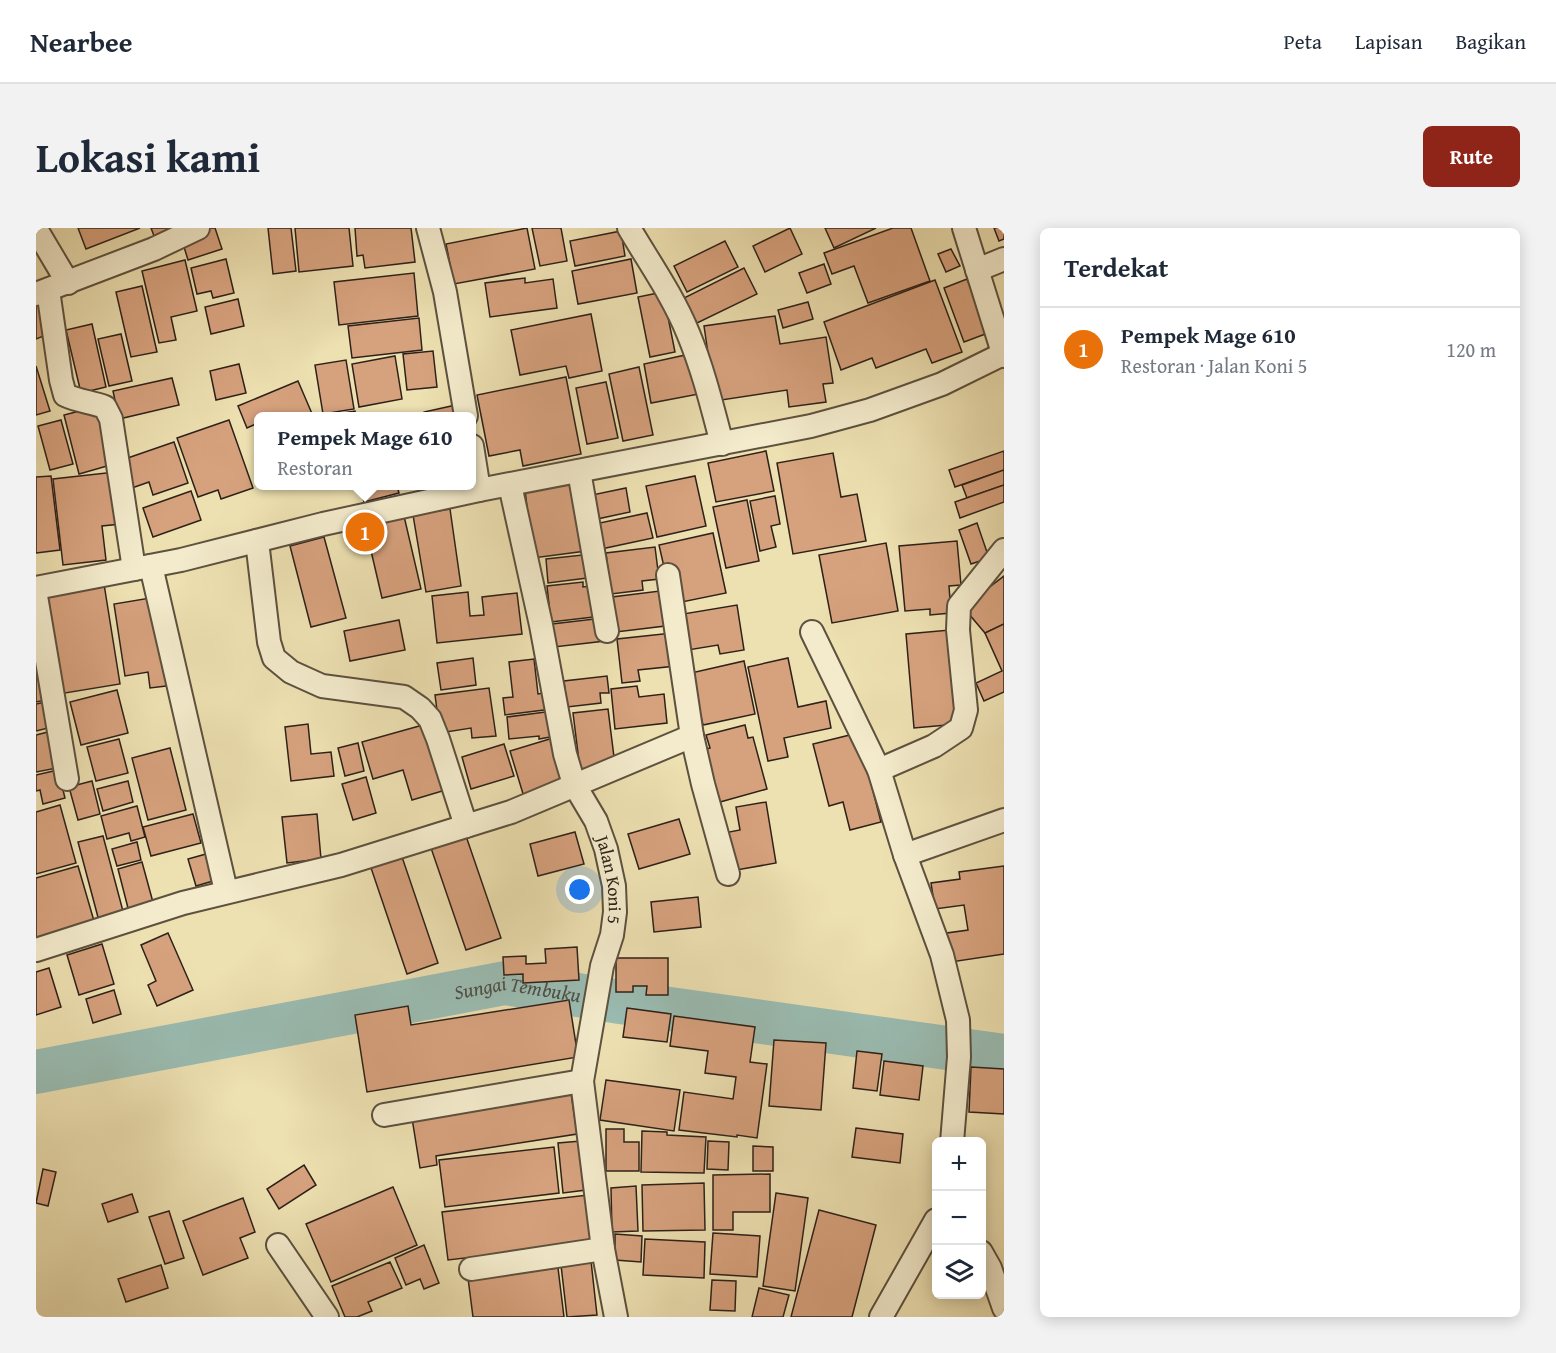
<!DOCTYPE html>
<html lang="id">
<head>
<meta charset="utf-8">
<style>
	body { margin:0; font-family:"Gentium Book Plus",serif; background:#f2f2f3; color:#1f2937 }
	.controls { position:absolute; right:18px; bottom:18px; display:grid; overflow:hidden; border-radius:9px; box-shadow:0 3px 15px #0003 }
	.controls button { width:54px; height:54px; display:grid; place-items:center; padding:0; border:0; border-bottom:2px solid #e0e1e3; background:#fff; color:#1f2937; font:30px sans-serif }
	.you { position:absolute; left:544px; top:662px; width:21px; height:21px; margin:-15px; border:4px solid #fff; border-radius:50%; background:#1a73e8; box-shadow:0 0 0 9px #1a73e833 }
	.badge { display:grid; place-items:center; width:39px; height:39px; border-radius:50%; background:#8f2418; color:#fff; font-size:20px; font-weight:700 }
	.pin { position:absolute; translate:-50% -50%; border:3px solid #fff; box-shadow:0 2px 6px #0006 }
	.popup { position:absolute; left:218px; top:184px; width:222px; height:78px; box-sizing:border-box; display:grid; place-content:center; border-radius:9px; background:#fff; filter:drop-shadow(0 2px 4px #0005); font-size:20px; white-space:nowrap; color:#747a83 }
	.popup b { font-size:22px; color:#1f2937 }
	.popup::after { content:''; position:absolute; left:50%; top:100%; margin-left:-12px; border:12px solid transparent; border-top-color:#fff }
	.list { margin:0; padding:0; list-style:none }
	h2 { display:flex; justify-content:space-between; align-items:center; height:78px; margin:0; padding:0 24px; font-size:26px }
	h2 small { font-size:20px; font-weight:400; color:#747a83 }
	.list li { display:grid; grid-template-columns:39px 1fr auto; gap:18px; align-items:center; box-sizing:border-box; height:84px; padding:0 24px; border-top:2px solid #e0e1e3 }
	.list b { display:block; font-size:22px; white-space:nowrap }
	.list p { margin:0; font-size:20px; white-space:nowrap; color:#747a83 }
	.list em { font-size:20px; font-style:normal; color:#747a83 }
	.icon { flex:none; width:33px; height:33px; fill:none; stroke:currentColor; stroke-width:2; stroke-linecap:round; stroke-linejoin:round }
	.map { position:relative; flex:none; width:968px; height:1089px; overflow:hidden; border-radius:9px }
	header { display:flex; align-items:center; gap:36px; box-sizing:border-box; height:84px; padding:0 30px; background:#fff; border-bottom:2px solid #e0e1e3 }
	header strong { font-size:28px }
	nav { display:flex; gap:33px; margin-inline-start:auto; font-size:21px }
	.intro { display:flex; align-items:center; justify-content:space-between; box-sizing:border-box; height:144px; padding:0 36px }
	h1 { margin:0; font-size:42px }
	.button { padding:15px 27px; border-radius:9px; background:#8f2418; color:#fff; font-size:21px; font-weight:700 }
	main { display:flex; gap:36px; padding:0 36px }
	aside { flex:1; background:#fff; border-radius:9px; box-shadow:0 3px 15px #0003 }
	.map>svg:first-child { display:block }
</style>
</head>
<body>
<header>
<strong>Nearbee</strong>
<nav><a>Peta</a><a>Lapisan</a><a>Bagikan</a></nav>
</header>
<div class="intro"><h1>Lokasi kami</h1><a class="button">Rute</a></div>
<main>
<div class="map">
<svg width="968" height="1089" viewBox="0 0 968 1089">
	<rect width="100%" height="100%" fill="#ede0b1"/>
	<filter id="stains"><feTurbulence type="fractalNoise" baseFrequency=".00333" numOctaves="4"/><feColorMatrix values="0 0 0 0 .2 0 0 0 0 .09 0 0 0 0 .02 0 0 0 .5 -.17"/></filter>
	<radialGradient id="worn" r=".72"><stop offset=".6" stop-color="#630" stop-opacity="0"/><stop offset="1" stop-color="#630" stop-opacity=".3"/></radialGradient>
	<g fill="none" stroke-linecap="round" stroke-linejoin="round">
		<path stroke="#9abcb2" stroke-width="44" id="s1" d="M0,844L469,755L584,774L968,828"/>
	</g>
	<g fill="#d6a17d" stroke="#2d2119" stroke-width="1.5">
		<path d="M42,0H104L50,21Z"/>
		<path d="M115,0H153L120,13Z"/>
		<path d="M173,0H179L186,21L152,32L145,9Z"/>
		<path d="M232,0H255L260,43L237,46Z"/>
		<path d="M259,0H313L317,38L263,44Z"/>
		<path d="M319,0H375L379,34L329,40L327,27L321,28Z"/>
		<path d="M491,0L499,41L418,56L410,16Z"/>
		<path d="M496,0H525L531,33L504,38Z"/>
		<path d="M754,0L766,26L729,44L717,18Z"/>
		<path d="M789,0H840L798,20Z"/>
		<path d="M857,0H875L894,53L832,75L818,38L796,46L788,25Z"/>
		<path d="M958,0H968V11L963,13Z"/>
		<path d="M585,3L589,28L539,38L534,13Z"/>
		<path d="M689,13L702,39L651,64L638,38Z"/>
		<path d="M915,21L924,38L910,44L902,26Z"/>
		<path d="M190,31L198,65L177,70L175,63L161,66L155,40Z"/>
		<path d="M595,31L601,65L542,76L536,43Z"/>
		<path d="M149,32L161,83L135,89L140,112L123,115L106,43Z"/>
		<path d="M788,36L795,56L771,65L763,45Z"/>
		<path d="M708,40L721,66L661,95L648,70Z"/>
		<path d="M378,45L382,88L303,97L298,54Z"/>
		<path d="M489,50V55L517,51L521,80L454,89L449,55Z"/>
		<path d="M931,51L952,105L928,114L908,60Z"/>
		<path d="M899,52L926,124L896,135L890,121L840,140L836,130L805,142L788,94Z"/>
		<path d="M106,58L121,124L95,129L80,64Z"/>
		<path d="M627,64L639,124L614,129L602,69Z"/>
		<path d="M2,70L15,105L0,111V71Z"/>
		<path d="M202,71L208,98L175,106L169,79Z"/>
		<path d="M772,74L777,91L747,100L742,82Z"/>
		<path d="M555,86L566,143L533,150L530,138L484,147L475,102Z"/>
		<path d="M739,88L744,116L790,109L797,155L787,156L790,174L753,179L751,162L679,173L668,98Z"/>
		<path d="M383,90L386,122L316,130L312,98Z"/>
		<path d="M56,96L70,159L45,165L30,102Z"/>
		<path d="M85,106L96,153L73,158L62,111Z"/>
		<path d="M397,123L401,159L371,162L367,126Z"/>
		<path d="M654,126L663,166L615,175L608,136Z"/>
		<path d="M359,128L366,171L323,179L316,136Z"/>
		<path d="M310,132L318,181L287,186L279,137Z"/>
		<path d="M203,136L210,165L180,172L174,143Z"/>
		<path d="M0,138L14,183L0,187Z"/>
		<path d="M603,139L617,207L587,213L573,146Z"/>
		<path d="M530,149L545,226L487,238L484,222L453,228L441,167Z"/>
		<path d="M136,150L143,177L83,191L77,163Z"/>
		<path d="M262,153L277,188H222V195L211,200L202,178Z"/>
		<path d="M570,154L582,210L551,216L540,160Z"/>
		<path d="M420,177L423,188H388V184Z"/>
		<path d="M63,178L78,236L43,246L28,187Z"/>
		<path d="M319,183L320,188H294V187Z"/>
		<path d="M25,192L37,236L14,242L2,198Z"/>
		<path d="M193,192L217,260L185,271L182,262L162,269L141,210Z"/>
		<path d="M138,214L152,255L117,267L113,254L93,261L83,233Z"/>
		<path d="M730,223L738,263L680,274L672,235Z"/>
		<path d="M968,223V242L919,259L913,242Z"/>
		<path d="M797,225L805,269L821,266L830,313L757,326L741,235Z"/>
		<path d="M968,242V257L931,270L926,257Z"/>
		<path d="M79,244L85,296L66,298L70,332L27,337L17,251Z"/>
		<path d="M15,248L24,322L0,325V249Z"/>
		<path d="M659,248L670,298L621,309L610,258Z"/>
		<path d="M542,256L550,323L497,330L489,262Z"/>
		<path d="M968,257V274L924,290L919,274Z"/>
		<path d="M324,258H361L363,265L328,274Z"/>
		<path d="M590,260L594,284L561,291L556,267Z"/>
		<path d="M155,263L165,292L117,309L107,280Z"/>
		<path d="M739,268L744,296L735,298L740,319L724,323L714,273Z"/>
		<path d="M711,272L723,333L690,340L677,279Z"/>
		<path d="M414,281L425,358L390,364L377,287Z"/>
		<path d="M611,285L617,310L565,321L559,296Z"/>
		<path d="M368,288L385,361L346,370L329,297Z"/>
		<path d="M941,295L953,330L935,336L923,302Z"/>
		<path d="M677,305L690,365L641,375L628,339L623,317Z"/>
		<path d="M288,309L310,390L275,399L254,318Z"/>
		<path d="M921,313L925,357L913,358L915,385L894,387V381L869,383L863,318Z"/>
		<path d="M850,315L862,383L796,395L783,327Z"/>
		<path d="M619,319L623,351L606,353L607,362L575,366L570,325Z"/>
		<path d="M556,326L559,349L512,355L510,331Z"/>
		<path d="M968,348V396L949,405L927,379Z"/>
		<path d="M547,354V359L563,357L566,388L515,394L511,358Z"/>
		<path d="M68,356L84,456L23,466L7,366Z"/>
		<path d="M624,363L629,398L580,404L576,369Z"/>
		<path d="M432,364L434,388L448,387L446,369L481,365L486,406L401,415L396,368Z"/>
		<path d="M114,370L138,457L114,460L112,444L89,448L78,376Z"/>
		<path d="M701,377L708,422L684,426L682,417L652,422L647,386Z"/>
		<path d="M567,390L569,413L518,419L516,396Z"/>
		<path d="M363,392L369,422L314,433L308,403Z"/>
		<path d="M968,396V464L948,473L940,455L966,443L949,405Z"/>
		<path d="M914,402L922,496L878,500L870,406Z"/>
		<path d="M636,405L640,438L602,442L604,453L586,455L581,411Z"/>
		<path d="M437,430L440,457L405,462L401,435Z"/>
		<path d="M752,430L762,479L790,473L795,500L748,510L752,529L732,533L712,439Z"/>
		<path d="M498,431L502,466L514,464L516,481L469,487L467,470L477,469L473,434Z"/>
		<path d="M708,433L719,486L667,497L655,445Z"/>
		<path d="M8,445L14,471L0,474V447Z"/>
		<path d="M571,448L573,465H564L565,475L531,479L528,453Z"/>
		<path d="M601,458L603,469L628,466L631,495L579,501L575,461Z"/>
		<path d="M453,460L460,508L436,510L435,500L404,505L399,467Z"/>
		<path d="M81,462L92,505L45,517L34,474Z"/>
		<path d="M10,474L16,499L0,503V476Z"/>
		<path d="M572,481L579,537L544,541L537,485Z"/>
		<path d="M517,483L520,508L503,511V508L473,511L471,489Z"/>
		<path d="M394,495L413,561L376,572L367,542L337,551L326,514Z"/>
		<path d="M272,496L275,526L295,524L298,548L255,553L249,499Z"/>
		<path d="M709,497L712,510L717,509L731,561L684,574L681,563L673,565L670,521L674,520L670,507Z"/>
		<path d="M12,504L21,540L0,544V507Z"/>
		<path d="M822,505L845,594L814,602L807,574L793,578L777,516Z"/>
		<path d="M517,510L531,557L488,569L474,523Z"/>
		<path d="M83,511L92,545L60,553L51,519Z"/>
		<path d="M322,515L328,543L309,548L302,520Z"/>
		<path d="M468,516L478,548L435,561L426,529Z"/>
		<path d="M134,520L150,582L112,592L96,530Z"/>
		<path d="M22,542L29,570L7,576L4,562L0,563V547Z"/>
		<path d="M330,549L340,585L317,592L306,556Z"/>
		<path d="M56,553L64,586L42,592L33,559Z"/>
		<path d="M92,553L97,574L67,583L61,561Z"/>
		<path d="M730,574L740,635L695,643L688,605L704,602L700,579Z"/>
		<path d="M24,577L40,635L0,646V584Z"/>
		<path d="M101,578L109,609L95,613L93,605L71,611L65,588Z"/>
		<path d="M157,586L165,615L115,628L107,599Z"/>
		<path d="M281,586L285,631L251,635L246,589Z"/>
		<path d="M643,591L654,626L603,641L592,606Z"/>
		<path d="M539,604L548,636L502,648L494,616Z"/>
		<path d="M67,608L88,687L63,693L42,614Z"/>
		<path d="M430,608L465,710L430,722L395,620Z"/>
		<path d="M101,614L105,632L81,638L76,621Z"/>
		<path d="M364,623L402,735L371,746L333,634Z"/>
		<path d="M170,626L177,653L160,658L152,631Z"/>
		<path d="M106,634L118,678L93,684L82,641Z"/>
		<path d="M42,638L58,693L0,710V650Z"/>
		<path d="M968,638V726L915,734L911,705L932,702L928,677L899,681L895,655L924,651L923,644Z"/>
		<path d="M662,669L665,699L618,704L615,674Z"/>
		<path d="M132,705L157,762L121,778L112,757L120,753L105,717Z"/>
		<path d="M66,716L78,756L43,767L31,727Z"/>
		<path d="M541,719L543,752L487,755V746L468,747L467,729L490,728V736L510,735L509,721Z"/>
		<path d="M580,730H632V767H610L611,758H597V764H580Z"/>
		<path d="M13,740L25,779L0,787V744Z"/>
		<path d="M78,762L85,786L57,795L50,771Z"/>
		<path d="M533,772L542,829L331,864L319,787L372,778L375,797Z"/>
		<path d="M591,780L635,786L631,814L587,809Z"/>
		<path d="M638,788L719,799L714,834L731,836L721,910L701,907V909L643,902L648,864L697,871L700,849L669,845L672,823L634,818Z"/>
		<path d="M738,812L790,815L785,882L733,878Z"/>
		<path d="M821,823L846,826L841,863L817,860Z"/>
		<path d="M848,833L887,838L883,872L844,867Z"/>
		<path d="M935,839L968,841V886L933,884Z"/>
		<path d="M570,852L644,862L638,903L564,892Z"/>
		<path d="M535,865L541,906L400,928L401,937L384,940L376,890Z"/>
		<path d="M820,900L867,906L864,935L816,929Z"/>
		<path d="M570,901H588V914H603V943H570Z"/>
		<path d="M606,903L631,904V907L670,909L668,945L605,944Z"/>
		<path d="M545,913L550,962L527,965L522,915Z"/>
		<path d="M672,913L693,914L692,942L671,941Z"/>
		<path d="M717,918L737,919V943H717Z"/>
		<path d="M518,919L523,965L409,979L403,932Z"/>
		<path d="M268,937L280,957L243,981L231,961Z"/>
		<path d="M7,941L20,944L12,978L0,975Z"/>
		<path d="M734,946V984H697V1002H677V947Z"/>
		<path d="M668,955L669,1002L607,1003L606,957Z"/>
		<path d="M600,958L602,1003L576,1004L575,960Z"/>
		<path d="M357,959L381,1017L295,1054L270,996Z"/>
		<path d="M740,965L772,970L759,1063L727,1058Z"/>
		<path d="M96,966L102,984L72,994L66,976Z"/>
		<path d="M552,967L558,1015L412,1032L406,984Z"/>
		<path d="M207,970L219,1004L204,1010L212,1030L167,1047L147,993Z"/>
		<path d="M783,982L840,997L816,1089H755Z"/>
		<path d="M133,983L148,1030L129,1036L113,989Z"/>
		<path d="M677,1005L724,1008L721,1049L674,1046Z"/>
		<path d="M579,1006L606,1008L605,1034L579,1032Z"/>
		<path d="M609,1011L669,1014L668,1050L607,1047Z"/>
		<path d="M388,1017L403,1055L388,1061L384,1051L370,1057L359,1030Z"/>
		<path d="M555,1033L561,1087L531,1089L525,1037Z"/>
		<path d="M354,1034L366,1060L332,1074L336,1083L321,1089H309L296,1058Z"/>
		<path d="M125,1037L132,1060L90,1074L82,1051Z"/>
		<path d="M522,1040L528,1089H437L432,1050Z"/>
		<path d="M676,1052L700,1053L699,1083L674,1082Z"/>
		<path d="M723,1060L753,1067L747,1089H716Z"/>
	</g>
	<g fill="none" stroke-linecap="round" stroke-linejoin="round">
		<defs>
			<g id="minor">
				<path d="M392,0L409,64L430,188"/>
				<path d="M593,0C613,34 637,68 652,105C667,141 676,178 686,216"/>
				<path d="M928,0L968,128"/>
				<path d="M0,1L32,55"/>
				<path d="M941,42L968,31"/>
				<path d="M12,62L25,152L29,167C42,173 55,174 69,179L75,191L98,341"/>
				<path d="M0,66L118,21L162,0"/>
				<path d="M436,218L443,262"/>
				<path d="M543,243L571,403"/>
				<path id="s2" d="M474,257L505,397L529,526L538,556L560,593L570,621L578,658L579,684L576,707L566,738L546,853L567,1021L580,1089"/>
				<path d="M221,313L233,414L238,430L255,444L286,458L368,469L384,480L394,491L402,511L430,598"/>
				<path d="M115,338L190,663"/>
				<path d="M632,347L656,508L667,556L692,646"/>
				<path d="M0,360L145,332L287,296L443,262L775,198L834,182L906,156L967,126"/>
				<path d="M0,368L31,551"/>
				<path d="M776,404L843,542L869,627L906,727L922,792L923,829L916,914"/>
				<path d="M843,542L898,518L925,500L930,482L922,402L923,378L968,322"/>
				<path d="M869,627L968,592"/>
				<path d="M0,722L147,675L305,637L430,598L475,584L656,508"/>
				<path d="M348,887L546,853"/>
				<path d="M242,1017L291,1089"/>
				<path d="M945,1024L954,1040L968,1080"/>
				<path d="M435,1041L567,1021"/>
				<path d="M845,1089L900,992"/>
			</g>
		</defs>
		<use href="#minor" stroke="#5d513f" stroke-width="26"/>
		<use href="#minor" stroke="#f3ebcc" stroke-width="22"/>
	</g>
	<g text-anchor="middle" stroke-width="6" stroke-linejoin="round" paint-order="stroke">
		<g font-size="18" fill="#2d2119" stroke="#f3ebcc">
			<text dy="6" stroke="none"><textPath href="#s2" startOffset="410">Jalan Koni 5</textPath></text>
		</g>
		<g font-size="20" font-style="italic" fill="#4e5047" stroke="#f3ebcc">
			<text dy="7" stroke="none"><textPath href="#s1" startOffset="490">Sungai Tembuku</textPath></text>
		</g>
	</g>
	<rect width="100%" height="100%" filter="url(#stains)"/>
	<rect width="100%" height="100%" fill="url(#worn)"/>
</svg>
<div class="controls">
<button>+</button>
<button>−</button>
<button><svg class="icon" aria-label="layers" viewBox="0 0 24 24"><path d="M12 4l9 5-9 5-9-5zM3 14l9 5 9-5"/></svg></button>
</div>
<div class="you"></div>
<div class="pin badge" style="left:329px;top:304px;background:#e8710a">1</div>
<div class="popup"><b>Pempek Mage 610</b>Restoran</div>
</div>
<aside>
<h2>Terdekat<small></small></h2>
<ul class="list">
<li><span class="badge" style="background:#e8710a">1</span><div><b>Pempek Mage 610</b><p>Restoran · Jalan Koni 5</p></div><em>120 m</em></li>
</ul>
</aside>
</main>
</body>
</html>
